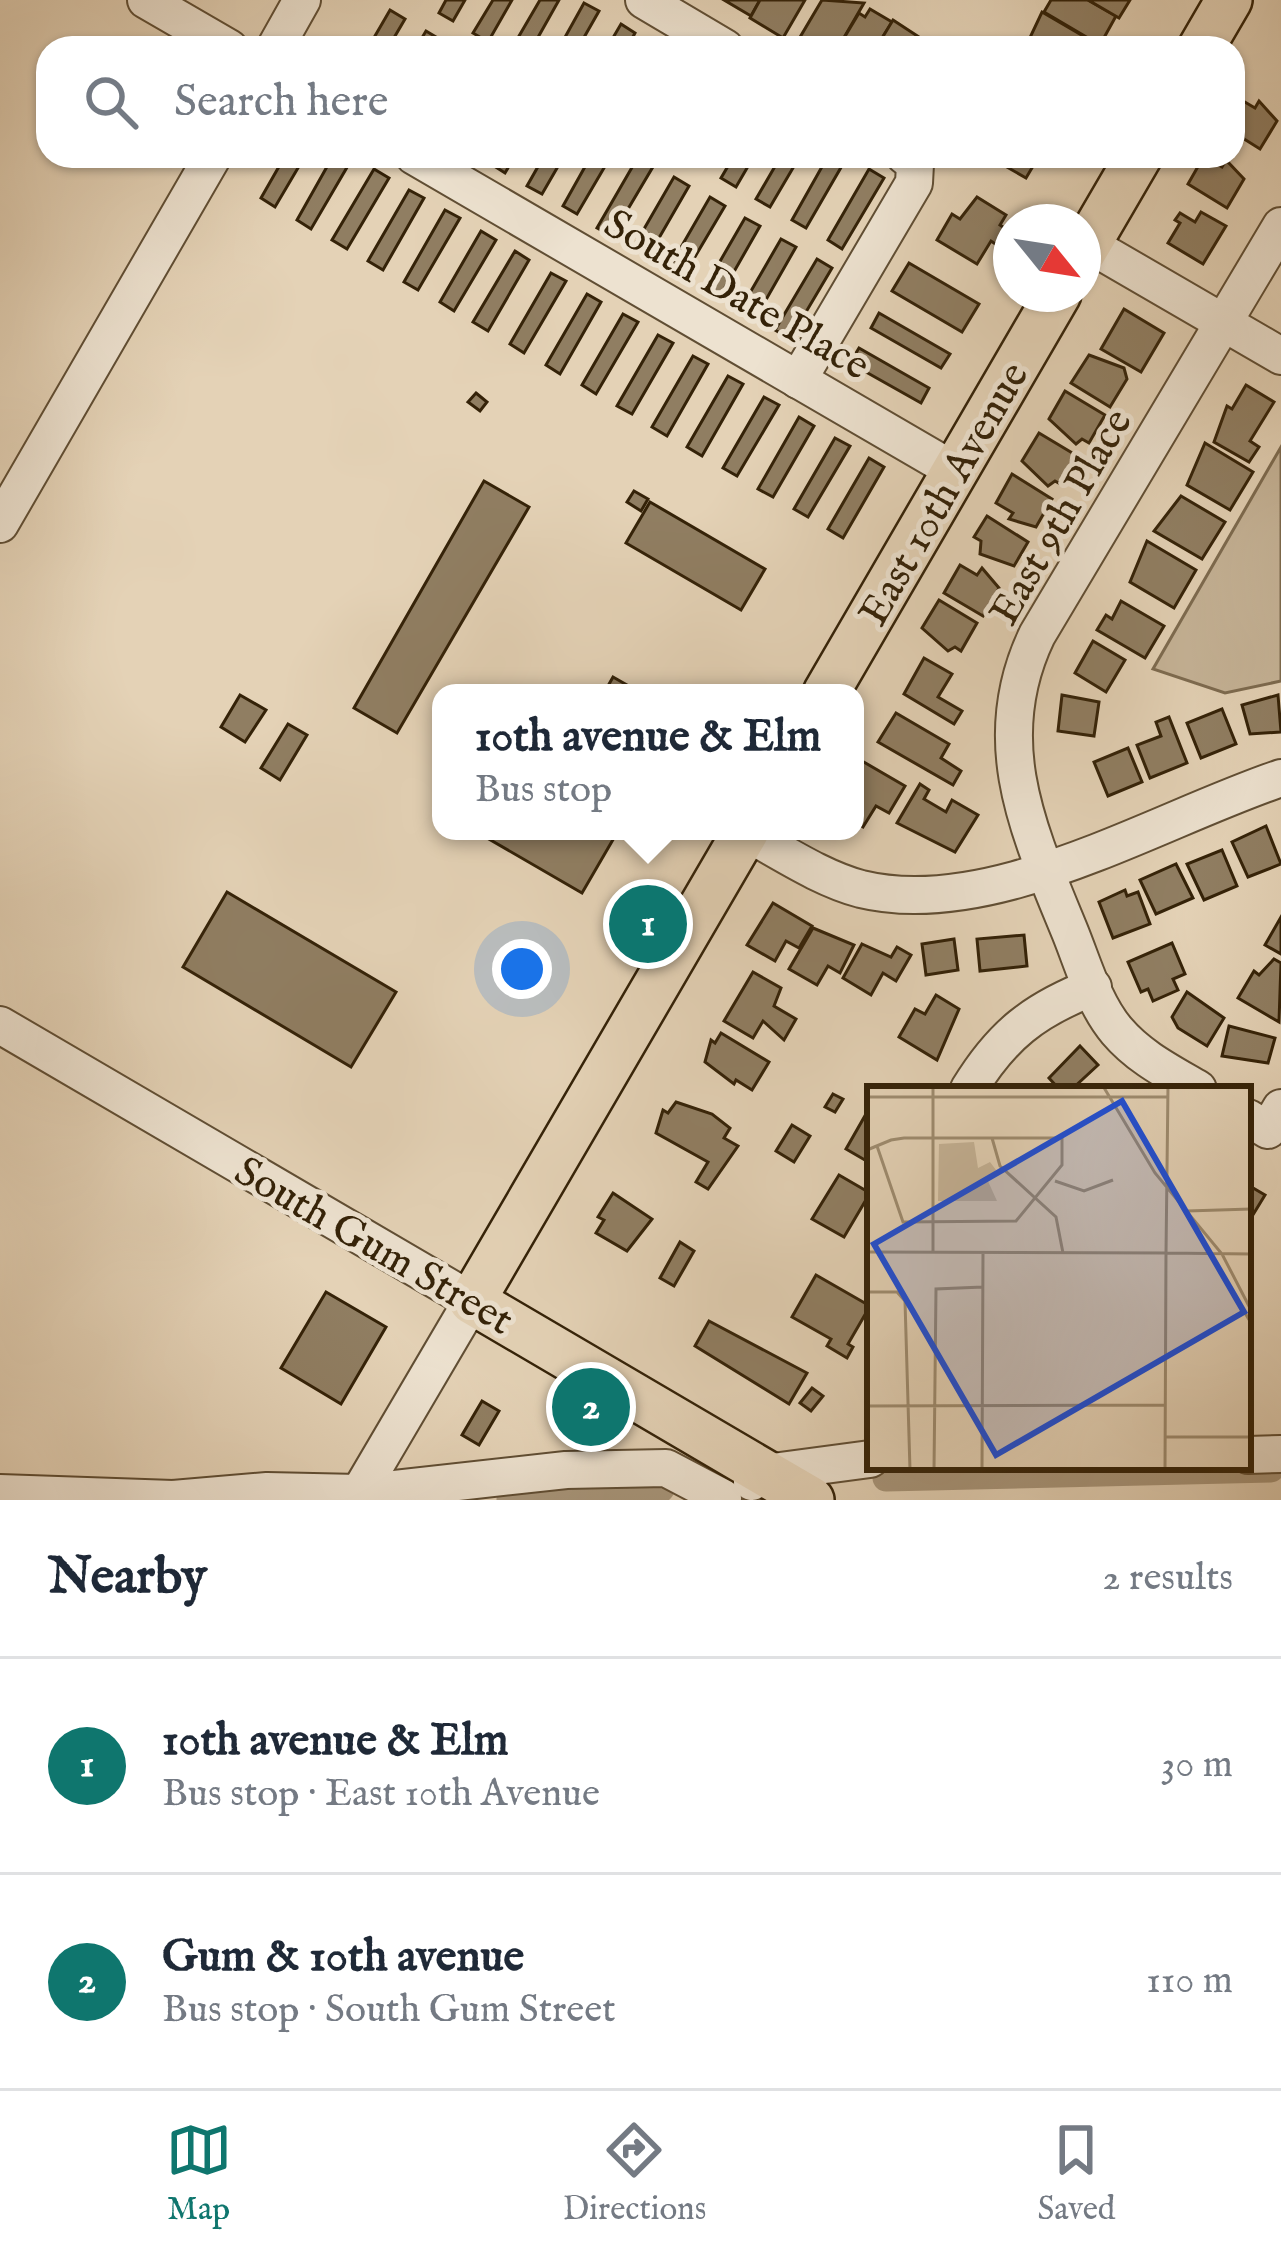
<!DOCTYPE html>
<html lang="en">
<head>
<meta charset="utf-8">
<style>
	body { margin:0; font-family:"IM FELL English",serif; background:#f6f6f7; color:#1f2937 }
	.compass { position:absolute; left:993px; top:204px; width:108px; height:108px; border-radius:50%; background:#fff; box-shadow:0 3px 9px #0004; rotate:120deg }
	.you { position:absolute; left:522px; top:969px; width:42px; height:42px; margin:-30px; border:9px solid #fff; border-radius:50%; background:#1a73e8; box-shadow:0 0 0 18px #1a73e833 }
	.badge { display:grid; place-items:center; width:78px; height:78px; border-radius:50%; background:#0f766e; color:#fff; font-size:39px; font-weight:700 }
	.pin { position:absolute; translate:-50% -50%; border:6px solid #fff; box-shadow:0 3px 12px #0006 }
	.popup { position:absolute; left:432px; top:684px; width:432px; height:156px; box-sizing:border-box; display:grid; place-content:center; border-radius:24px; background:#fff; filter:drop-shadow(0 3px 9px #0005); font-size:39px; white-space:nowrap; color:#747a83 }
	.popup b { font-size:45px; color:#1f2937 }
	.popup::after { content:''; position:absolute; left:50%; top:100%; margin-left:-24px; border:24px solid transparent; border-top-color:#fff }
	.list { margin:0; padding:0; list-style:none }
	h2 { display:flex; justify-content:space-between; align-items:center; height:156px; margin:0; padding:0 48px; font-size:51px }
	h2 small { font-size:39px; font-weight:400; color:#747a83 }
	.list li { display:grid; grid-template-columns:78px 1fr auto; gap:36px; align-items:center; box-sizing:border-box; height:216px; padding:0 48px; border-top:3px solid #e0e1e3 }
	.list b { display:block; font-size:45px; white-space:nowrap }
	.list p { margin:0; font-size:39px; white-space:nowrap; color:#747a83 }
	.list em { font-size:39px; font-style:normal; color:#747a83 }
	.icon { flex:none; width:66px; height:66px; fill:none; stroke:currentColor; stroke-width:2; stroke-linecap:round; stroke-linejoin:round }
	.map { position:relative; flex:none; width:1281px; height:1500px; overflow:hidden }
	.search { position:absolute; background:#fff; box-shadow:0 3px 9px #0004; left:36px; right:36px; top:36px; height:132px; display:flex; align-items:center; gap:30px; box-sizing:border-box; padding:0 42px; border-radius:36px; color:#747a83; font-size:45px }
	.sheet { height:588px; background:#fff }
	nav { display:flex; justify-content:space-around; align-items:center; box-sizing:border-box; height:168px; border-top:3px solid #e0e1e3; background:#fff; font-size:33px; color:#747a83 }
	nav a { display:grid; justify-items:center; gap:6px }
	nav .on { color:#0f766e }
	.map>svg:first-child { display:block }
</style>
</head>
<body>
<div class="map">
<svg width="1281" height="1500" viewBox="0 0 1281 1500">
	<rect width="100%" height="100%" fill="#e4d2b6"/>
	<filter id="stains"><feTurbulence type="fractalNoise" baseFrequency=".00167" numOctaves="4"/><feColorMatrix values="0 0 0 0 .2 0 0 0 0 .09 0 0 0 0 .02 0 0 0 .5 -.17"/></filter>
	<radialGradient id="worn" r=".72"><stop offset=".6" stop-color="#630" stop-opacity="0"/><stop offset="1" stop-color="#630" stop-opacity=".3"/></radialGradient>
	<path fill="#c6b498" stroke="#7d6b50" stroke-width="3" d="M1281,447V681L1225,693L1153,669Z"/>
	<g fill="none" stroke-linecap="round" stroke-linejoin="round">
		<g stroke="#a8967b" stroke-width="27">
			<path d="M886,1478L1271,1469"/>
			<path d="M510,1500L661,1489"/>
		</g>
	</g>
	<g fill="#907e62" stroke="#342208" stroke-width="3">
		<path d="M446,0H465L453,21L439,13Z"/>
		<path d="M493,0H512L488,42L473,33Z"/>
		<path d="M540,0H559L532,48H512Z"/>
		<path d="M724,0H760L751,16Z"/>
		<path d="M760,0H805L783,38L750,18Z"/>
		<path d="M822,0L864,3L838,48H804L796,44Z"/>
		<path d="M1051,0H1088L1116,16L1100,45L1044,12Z"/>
		<path d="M1088,0H1130L1119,18Z"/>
		<path d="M584,3L599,11L578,48H559Z"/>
		<path d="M870,9L892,22L876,48H838L859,13L865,17Z"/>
		<path d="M390,10L405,19L388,48H368Z"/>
		<path d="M1042,12L1102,47V48L1026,46Z"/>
		<path d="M893,20L925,41L921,48H876Z"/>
		<path d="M621,24L635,33L627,48H607Z"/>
		<path d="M426,31L441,40L436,48H416Z"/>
		<path d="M1238,98L1255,108L1259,101L1277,121L1260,149L1233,132Z"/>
		<path d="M285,156H305L275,207L261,198Z"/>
		<path d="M333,156L353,157L311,229L297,220Z"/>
		<path d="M496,156H515L505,173L491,164Z"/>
		<path d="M544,156H564L542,194L527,186Z"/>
		<path d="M591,156H611L577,214L563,206Z"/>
		<path d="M734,156H754L736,187L721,178Z"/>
		<path d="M781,156H800L770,207L756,199Z"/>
		<path d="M828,156L847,157L806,228L792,220Z"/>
		<path d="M1039,156L1026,178L993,159L994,156Z"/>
		<path d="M1204,156L1222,167L1226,160L1244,179L1227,208L1188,184Z"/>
		<path d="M638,157L654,165L612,236L597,228Z"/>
		<path d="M374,169L389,178L347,249L332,240Z"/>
		<path d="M869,169L884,178L842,249L828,240Z"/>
		<path d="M674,177L689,186L648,257L633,248Z"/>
		<path d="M409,190L424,198L383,270L368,261Z"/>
		<path d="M710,197L725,206L683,277L669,268Z"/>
		<path d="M977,197L1006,215L1000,225L1006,229L997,245L991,241L977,264L937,240L952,214L960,219Z"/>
		<path d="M445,210L460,218L418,290L404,282Z"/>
		<path d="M1201,212L1226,226L1203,264L1168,243L1180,223L1175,220L1180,213L1195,222Z"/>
		<path d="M745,218L760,226L719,298L704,289Z"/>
		<path d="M481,231L496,240L454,311L440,302Z"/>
		<path d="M781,239L796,247L755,319L740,310Z"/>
		<path d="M515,251L529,260L488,331L473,322Z"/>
		<path d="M817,259L832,268L790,339L775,330Z"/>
		<path d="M909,263L979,304L962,332L892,291Z"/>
		<path d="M551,273L566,281L524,353L510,344Z"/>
		<path d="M587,294L601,302L560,374L546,365Z"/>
		<path d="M1124,309L1164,333L1141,372L1101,349Z"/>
		<path d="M879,313L950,354L941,368L871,328Z"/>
		<path d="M623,314L638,322L596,394L582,385Z"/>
		<path d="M658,335L673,343L632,414L617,406Z"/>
		<path d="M859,348L929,388L921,403L850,363Z"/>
		<path d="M1089,355L1124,368L1127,379L1110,407L1071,383Z"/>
		<path d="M693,356L708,364L667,436L652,427Z"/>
		<path d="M728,376L743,384L702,456L687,447Z"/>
		<path d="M1246,385L1274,402L1250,441L1259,447L1249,462L1214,442L1227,406L1232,409Z"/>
		<path d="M1065,391L1105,415L1089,443L1082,439L1076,444L1049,419Z"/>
		<path d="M476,393L487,402L480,411L468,402Z"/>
		<path d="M764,397L779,405L737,476L723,468Z"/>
		<path d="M799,417L814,426L773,497L758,489Z"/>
		<path d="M1039,433L1079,457L1062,485L1055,481L1048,486L1022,461Z"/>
		<path d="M835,438L850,446L808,517L794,509Z"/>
		<path d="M1205,443L1253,472L1230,510L1187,485Z"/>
		<path d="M869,458L884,467L843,538L828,529Z"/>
		<path d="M1012,474L1052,499L1036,527L1009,519L1013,513L996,503Z"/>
		<path d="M484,481L529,507L397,733L354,708Z"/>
		<path d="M634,491L648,499L641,511L627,502Z"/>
		<path d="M1181,496L1225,522L1202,559L1154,531Z"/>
		<path d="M650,502L765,569L741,610L626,543Z"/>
		<path d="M987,516L1028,542L1014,566L980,554L981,541L974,537Z"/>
		<path d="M1147,541L1196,570L1174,608L1130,582Z"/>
		<path d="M960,565L977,575L982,568L999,588L983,616L944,593Z"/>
		<path d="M939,600L977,623L961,651L955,647L948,651L922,628Z"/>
		<path d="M1121,601L1164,626L1145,658L1097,630L1106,615L1112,619Z"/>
		<path d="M1093,641L1125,660L1106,692L1075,673Z"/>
		<path d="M924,658L952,674L938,697L962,711L954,724L904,694Z"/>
		<path d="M613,677L641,693H604Z"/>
		<path d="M240,695L266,710L245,742L221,727Z"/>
		<path d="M1062,695L1099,702L1094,736L1058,731Z"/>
		<path d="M1278,695L1281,732L1250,734L1242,705Z"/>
		<path d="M1222,709L1236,744L1201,758L1187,723Z"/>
		<path d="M896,713L949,744L941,758L961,771L953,785L878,742Z"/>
		<path d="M1169,717L1187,763L1150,778L1137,745L1161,736L1156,722Z"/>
		<path d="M288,724L307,735L280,780L261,768Z"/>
		<path d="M1128,748L1142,782L1108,796L1094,762Z"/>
		<path d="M862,761L905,786L889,813L876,806L863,827L855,822V774Z"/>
		<path d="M920,784L929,790L924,799L946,812L952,800L978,815L955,852L897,823Z"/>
		<path d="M1266,826L1281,864L1248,877L1232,842Z"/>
		<path d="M475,831H618L582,893Z"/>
		<path d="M1222,850L1237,886L1204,900L1187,864Z"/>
		<path d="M1176,864L1193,898L1156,914L1140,880Z"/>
		<path d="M1125,890L1127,896L1138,892L1150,924L1113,938L1099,902Z"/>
		<path d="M227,892L396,992L351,1067L183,967Z"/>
		<path d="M773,903L812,926L799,948L786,941L775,961L747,945Z"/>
		<path d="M1281,917V954L1265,945Z"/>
		<path d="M813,928L854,945L840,973L828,966L817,985L789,969Z"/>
		<path d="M1024,935L1027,966L980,971L977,939Z"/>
		<path d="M954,939L958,970L926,975L922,944Z"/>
		<path d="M1172,943L1185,974L1173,979L1178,990L1153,1001L1148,989L1141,992L1128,962Z"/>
		<path d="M862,944L891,957L897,947L911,955L896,981L883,973L871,995L843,978Z"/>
		<path d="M1274,959L1281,963L1279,1022L1238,998L1254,971L1259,975Z"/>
		<path d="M753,972L781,988L774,1006L796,1019L784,1040L763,1021L753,1038L724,1021Z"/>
		<path d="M1187,992L1224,1018L1207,1046L1178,1028L1172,1017Z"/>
		<path d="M936,995L959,1009L937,1060L899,1037L915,1009L925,1014Z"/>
		<path d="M1229,1026L1275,1038L1268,1063L1222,1056Z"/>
		<path d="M721,1033L769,1062L752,1090L736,1080L734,1084L705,1062L711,1040L715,1043Z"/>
		<path d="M1080,1046L1098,1065L1072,1089H1059L1049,1078Z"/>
		<path d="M833,1094L843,1099L835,1112L825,1107Z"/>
		<path d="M676,1102L712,1114L730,1128L724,1138L738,1146L708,1189L696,1182L708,1162L656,1133L663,1110L668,1113Z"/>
		<path d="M870,1107V1163L846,1149Z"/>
		<path d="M792,1125L810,1136L794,1162L776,1151Z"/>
		<path d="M839,1175L870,1193L844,1237L812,1219Z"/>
		<path d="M1248,1185L1265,1195L1248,1223Z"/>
		<path d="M613,1193L652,1219L627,1251L596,1233L604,1220L598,1217Z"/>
		<path d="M680,1242L694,1251L674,1286L660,1278Z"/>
		<path d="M816,1275L870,1306L848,1344L853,1347L847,1358L827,1346L831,1339L792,1317Z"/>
		<path d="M326,1292L386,1327L341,1404L281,1368Z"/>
		<path d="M709,1321L807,1373L789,1404L695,1346Z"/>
		<path d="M812,1388L823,1396L811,1411L800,1403Z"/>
		<path d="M482,1401L499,1411L479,1445L462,1435Z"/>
	</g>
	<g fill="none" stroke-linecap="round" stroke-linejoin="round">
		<defs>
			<g id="minor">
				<path d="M146,0L229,48"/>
				<path d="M644,0L725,48"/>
				<path d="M275,48L302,0"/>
				<path d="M414,156L955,471"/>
				<path d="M1088,244L1281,356"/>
				<path d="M798,380L914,183L915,164L905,156"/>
				<path d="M0,524L213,156"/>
				<path d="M745,832C782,852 820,878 861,889C992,921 1156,820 1281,778"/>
				<path d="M0,1025L472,1301L355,1500"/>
				<path d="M969,1089C1002,1035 1034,1010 1093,987"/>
				<path d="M1198,1089C1169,1072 1139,1057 1117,1031C1094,1004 1083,964 1070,932C1029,832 986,741 1037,635L1281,226"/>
				<path d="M1248,1118L1268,1130L1281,1108"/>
				<path d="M1248,1455L1281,1454"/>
				<path d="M752,1482L765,1473L870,1459"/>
				<path d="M0,1493L173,1499L267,1491L359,1493L566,1470L666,1468L723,1498"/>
			</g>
			<g id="major">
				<path d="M1201,48L1229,0"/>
				<path d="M1083,252L1139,156"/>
				<path d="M826,693L1058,294"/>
				<path d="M746,831L472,1301L811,1500"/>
			</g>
		</defs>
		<use href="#minor" stroke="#604e34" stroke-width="40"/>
		<use href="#major" stroke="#342208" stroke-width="50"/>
		<use href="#minor" stroke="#ede2d0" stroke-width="36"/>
		<use href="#major" stroke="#e4d2b6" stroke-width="45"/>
	</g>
	<g text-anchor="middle" stroke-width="10" stroke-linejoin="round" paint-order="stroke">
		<g font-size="42" fill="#342208" stroke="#ede2d0">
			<text transform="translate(738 293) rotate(30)" y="15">South Date Place</text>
			<text transform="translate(942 493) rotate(-60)" y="15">East 10th Avenue</text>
			<text transform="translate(1059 516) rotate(-60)" y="15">East 9th Place</text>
			<text transform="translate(375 1244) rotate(30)" y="15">South Gum Street</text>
		</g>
	</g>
	<g transform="translate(867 1086)">
		<rect width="384" height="384" fill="#e4d2b6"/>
		<path d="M107,56L111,82L123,76L129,84L120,93L130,115H71L72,58Z" fill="#c6b498"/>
		<path fill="none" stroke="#9e8c70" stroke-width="3" d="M236,0L288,87L355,168L384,224M0,11H300M125,52L133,80L189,131L196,167M0,64L24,54L37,52H195V79L149,135L36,136L10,60M188,95L217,105L246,94M308,109L384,237M320,125L384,123M0,166L299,167L301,0M66,166V0M0,206H30L38,215L43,384M0,320L298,319M298,351H384M67,384L69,203L116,201M115,384L116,167M298,384L299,167L384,168"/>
		<path fill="#1d4ed8" fill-opacity="0.15" stroke="#1d4ed8" stroke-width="6" d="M255,15L377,226L129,369L7,158Z"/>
		<rect width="384" height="384" fill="none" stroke="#342208" stroke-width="6"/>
	</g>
	<rect width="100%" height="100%" filter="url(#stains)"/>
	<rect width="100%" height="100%" fill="url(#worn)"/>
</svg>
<svg class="compass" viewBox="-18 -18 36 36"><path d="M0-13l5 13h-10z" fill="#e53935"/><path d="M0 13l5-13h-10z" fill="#747a83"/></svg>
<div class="you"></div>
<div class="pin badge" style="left:648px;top:924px">1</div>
<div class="popup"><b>10th avenue &amp; Elm</b>Bus stop</div>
<div class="pin badge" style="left:591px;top:1407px">2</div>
<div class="search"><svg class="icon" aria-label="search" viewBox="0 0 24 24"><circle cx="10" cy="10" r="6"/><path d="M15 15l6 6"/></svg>Search here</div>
</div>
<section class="sheet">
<h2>Nearby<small>2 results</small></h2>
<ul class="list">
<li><span class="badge">1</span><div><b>10th avenue &amp; Elm</b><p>Bus stop · East 10th Avenue</p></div><em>30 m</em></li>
<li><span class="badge">2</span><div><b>Gum &amp; 10th avenue</b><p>Bus stop · South Gum Street</p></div><em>110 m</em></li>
</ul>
</section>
<nav>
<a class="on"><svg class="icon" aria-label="map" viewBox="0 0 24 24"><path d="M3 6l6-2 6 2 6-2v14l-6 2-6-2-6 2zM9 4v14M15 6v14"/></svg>Map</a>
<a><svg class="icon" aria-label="directions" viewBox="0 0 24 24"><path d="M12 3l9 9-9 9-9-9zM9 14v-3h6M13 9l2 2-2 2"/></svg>Directions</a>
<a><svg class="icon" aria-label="saved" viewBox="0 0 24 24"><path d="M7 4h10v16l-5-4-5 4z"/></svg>Saved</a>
</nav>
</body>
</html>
